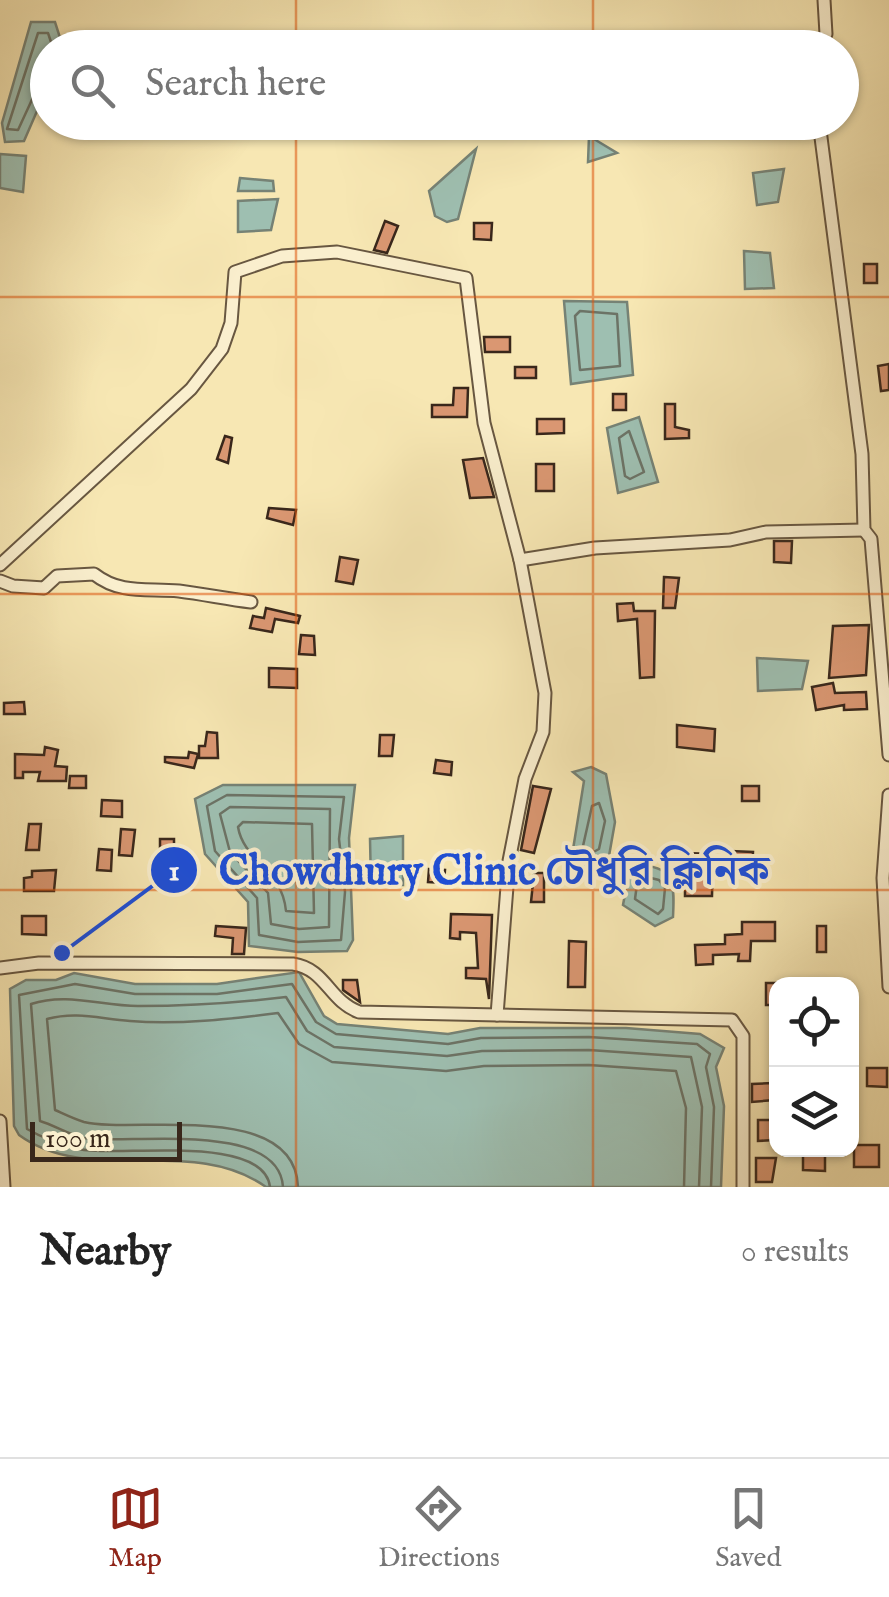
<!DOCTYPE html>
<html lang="en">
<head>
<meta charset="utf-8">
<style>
	body { margin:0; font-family:"IM FELL English","Noto Serif Bengali",serif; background:#f2f2f2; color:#222 }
	.controls { position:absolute; right:30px; bottom:30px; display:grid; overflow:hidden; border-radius:20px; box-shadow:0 2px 8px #0004 }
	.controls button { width:90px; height:90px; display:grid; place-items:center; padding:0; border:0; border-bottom:2px solid #e0e0e0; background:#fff; color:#222; font:50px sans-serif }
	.scale { position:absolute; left:30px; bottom:25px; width:152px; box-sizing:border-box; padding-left:10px; border:5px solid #39271b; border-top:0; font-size:28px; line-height:35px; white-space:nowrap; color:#39271b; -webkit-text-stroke:8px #faefce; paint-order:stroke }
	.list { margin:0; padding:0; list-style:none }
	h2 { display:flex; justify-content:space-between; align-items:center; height:130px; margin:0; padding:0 40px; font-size:42px }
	h2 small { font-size:32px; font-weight:400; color:#767676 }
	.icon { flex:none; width:55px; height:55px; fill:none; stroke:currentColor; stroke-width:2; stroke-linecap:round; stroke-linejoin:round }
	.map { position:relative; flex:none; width:889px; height:1187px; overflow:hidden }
	.search { position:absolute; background:#fff; box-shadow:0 2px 8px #0004; left:30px; right:30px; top:30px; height:110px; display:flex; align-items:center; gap:25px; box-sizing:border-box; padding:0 35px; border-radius:55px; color:#767676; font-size:38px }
	.sheet { height:270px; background:#fff }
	nav { display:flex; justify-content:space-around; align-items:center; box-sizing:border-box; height:140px; border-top:2px solid #e0e0e0; background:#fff; font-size:28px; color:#767676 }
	nav a { display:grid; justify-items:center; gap:5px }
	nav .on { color:#8f2418 }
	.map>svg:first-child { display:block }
</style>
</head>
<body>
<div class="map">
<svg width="889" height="1187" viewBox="0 0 889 1187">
	<rect width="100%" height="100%" fill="#f7e7b3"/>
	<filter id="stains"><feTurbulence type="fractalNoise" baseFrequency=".002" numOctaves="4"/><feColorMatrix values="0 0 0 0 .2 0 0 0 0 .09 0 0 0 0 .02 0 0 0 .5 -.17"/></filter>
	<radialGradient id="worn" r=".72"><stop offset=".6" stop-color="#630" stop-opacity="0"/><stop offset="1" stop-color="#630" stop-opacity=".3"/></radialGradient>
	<g fill="#9ebfb1" stroke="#768275" stroke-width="2.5">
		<path d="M31,22H55L63,47L48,48L47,88L24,141L5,142L2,123Z"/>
		<path d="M655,123H685L686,134L654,136Z"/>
		<path d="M589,136L617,153L588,162Z"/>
		<path d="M476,149L458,219L447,222L435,216L429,191Z"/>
		<path d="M0,154L26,156L23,192L0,188Z"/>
		<path d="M784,169L778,202L757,205L753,173Z"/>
		<path d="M240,178L273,181L274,191H238Z"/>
		<path d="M278,199L271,230L238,232V201Z"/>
		<path d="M744,251L770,253L774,288L745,289Z"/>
		<path d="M564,301L627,302L633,375L571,384Z"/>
		<path d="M639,417L658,482L618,493L607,428Z"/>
		<path d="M757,658L808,661L802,689L758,691Z"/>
		<path d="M591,767L606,774L615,822L609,856C595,866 586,869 571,862L584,781L573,772Z"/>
		<path d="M223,785H355L349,838L353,940L347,951L298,952L249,946L248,902L205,854L195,799Z"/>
		<path d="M403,836V885H371L370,839Z"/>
		<path d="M644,866C677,867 674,892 673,917L655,926L623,905L628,878Z"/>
		<path d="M299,972L324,1016L337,1024L448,1034L480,1028H626L700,1034L724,1048L716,1067L724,1106L721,1187H266C192,1134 90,1187 19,1135L14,1126L10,989L26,980H56L74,973L135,984H217Z"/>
	</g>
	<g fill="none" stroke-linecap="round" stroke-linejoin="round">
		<g stroke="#6c7366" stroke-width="2.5">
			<path d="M48,89L35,93L18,130L7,129L38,33H48L53,48"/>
			<path d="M580,311L617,314L620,366L580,370L575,316Z"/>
			<path d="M629,431L644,472L630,479L625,476L619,438Z"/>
			<path d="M227,795L344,797L339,839L345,892L341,940L298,942L259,935L257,898L215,851L207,806Z"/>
			<path d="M599,803L605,821L599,849L586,856L583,846L592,806Z"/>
			<path d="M230,807L330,809L329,927L299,929L271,924L268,893L230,852L220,814Z"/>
			<path d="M243,822L312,824L314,913L286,911C282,868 244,862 238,827Z"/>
			<path d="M647,877L659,880L665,888L663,909L658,914L635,899L637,884Z"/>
			<path d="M270,1187C264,1132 113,1158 79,1149C63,1145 41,1137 27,1129L19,995L75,984L135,994H217L292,984L316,1022L336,1034L448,1044L481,1038L589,1037L697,1044L710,1054L706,1067L714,1107L711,1187"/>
			<path d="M283,1187C279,1119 126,1145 84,1138C69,1135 54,1125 40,1121L31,1004C67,992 101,1006 138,1006C188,1006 236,1003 286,997L307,1031L334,1047L447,1056L482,1051L589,1050L691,1057L702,1107L699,1187"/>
			<path d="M298,1187C295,1099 132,1134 84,1122C74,1119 64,1114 55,1110L47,1019C77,1011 100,1019 130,1021C179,1025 230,1019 278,1013L299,1044L332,1062L446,1071L484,1066L589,1065L676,1071L686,1108L684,1187"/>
		</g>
	</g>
	<g fill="#da9772" stroke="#39271b" stroke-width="2.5">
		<path d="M385,221L398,226L387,253L374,250Z"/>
		<path d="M474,223H492L491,240L474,239Z"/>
		<rect x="864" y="264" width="13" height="19"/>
		<path d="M484,337H510V352H485Z"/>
		<path d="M889,364V390L881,391L878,366Z"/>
		<rect x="515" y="367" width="21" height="11"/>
		<path d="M454,388H468L467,417H432V405H453Z"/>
		<rect x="613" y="394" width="13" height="16"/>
		<path d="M665,404H675V427L689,430V438L665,439Z"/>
		<path d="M537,419H564V433L537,434Z"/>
		<path d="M225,436L232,438L228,463L217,459Z"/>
		<path d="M483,458L494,497L470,498L463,460Z"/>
		<rect x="536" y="464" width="18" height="27"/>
		<path d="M269,508L296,510L293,525L267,518Z"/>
		<path d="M774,541H792L791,563L774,562Z"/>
		<path d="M340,557L358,560L353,584L336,581Z"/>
		<path d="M664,577L679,578L675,608H663Z"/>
		<path d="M633,603L634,611H655L654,677L640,678L637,619L618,621L617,604Z"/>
		<path d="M266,608L300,616L298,623L275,619L272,632L250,628L253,616L264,618Z"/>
		<path d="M869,625L866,675L829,678L833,626Z"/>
		<path d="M301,635L314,636L315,655L299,654Z"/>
		<path d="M269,668L297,669V688L269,687Z"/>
		<path d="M833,683L835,693L866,692L867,709L844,710V705L816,710L812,687Z"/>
		<path d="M24,702L25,714H4V703Z"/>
		<path d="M677,725L715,729L714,751L677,747Z"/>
		<path d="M207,732L217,733L218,758H199V746H205Z"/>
		<path d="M380,735H394L392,756H379Z"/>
		<path d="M45,747L58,750L55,766L67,767L66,781H38L40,772H23V778H15V754L44,755Z"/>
		<path d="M189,752L198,754L194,768L165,762V757L188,758Z"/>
		<path d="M436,760L452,762L451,775L434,773Z"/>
		<path d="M70,776H86V788H69Z"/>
		<path d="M533,786L551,789L534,853L521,850Z"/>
		<rect x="742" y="786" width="17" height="15"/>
		<path d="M102,800L122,801V817L101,816Z"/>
		<path d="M29,824H41L39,850H26Z"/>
		<path d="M121,829L135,830L132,856L119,855Z"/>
		<rect x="160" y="839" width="14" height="23"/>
		<path d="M99,849L112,850L111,871L97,870Z"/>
		<path d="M730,851L753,852L752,873L730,872Z"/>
		<path d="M685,853L713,854L712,896H685Z"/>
		<path d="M429,869L445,870L444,883L428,882Z"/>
		<path d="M56,870L54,891H24V878L32,877V871Z"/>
		<path d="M534,873H544V902H531Z"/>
		<path d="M451,914L492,915L489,999L486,979L466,978V968H478L476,933L460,932V939L450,938Z"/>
		<path d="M22,916H46V935L22,934Z"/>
		<path d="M742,922H775V941H751L750,961H738L739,954L713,955V964L696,965L695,945L725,944V935L742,934Z"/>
		<path d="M216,926L246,928L244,954H232L233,938L215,936Z"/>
		<rect x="817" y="926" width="9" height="26"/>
		<path d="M569,941L586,942L585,987H568Z"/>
		<path d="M343,980H357L360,1002L343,990Z"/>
		<path d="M766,983H776L775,1005H766Z"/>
		<path d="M867,1068H887V1087L867,1086Z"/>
		<path d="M772,1083L774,1100L752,1102V1084Z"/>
		<path d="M758,1120H774V1140L758,1141Z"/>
		<rect x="854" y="1145" width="25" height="22"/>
		<path d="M803,1150H825V1171L803,1170Z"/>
		<path d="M756,1158H776L772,1182H756Z"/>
	</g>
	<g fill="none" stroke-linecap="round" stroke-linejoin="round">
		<defs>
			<g id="minor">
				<path d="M817,48L826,34L824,0"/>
				<path d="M819,122L862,454L864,530L871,539L889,755"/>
				<path d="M520,560L595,548L730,540L766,532L864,530"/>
				<path d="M0,565L191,389L222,349L231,323L235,272L282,256L337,252L466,278L484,423L520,560L545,693L543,732L525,779L509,861L497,1015"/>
				<path d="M0,581L13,586L44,588L57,576L94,574C121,595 147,588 179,591C203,594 227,599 251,602"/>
				<path d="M889,795L883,878L889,987"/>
				<path d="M0,968L39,963L293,964C326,969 329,1001 359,1012L732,1020L743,1036V1187"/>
				<path d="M0,1121L4,1187"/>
			</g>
		</defs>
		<use href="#minor" stroke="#685741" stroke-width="15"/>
		<use href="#minor" stroke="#faefce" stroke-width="11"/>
	</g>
	<path fill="none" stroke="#df560d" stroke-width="2.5" stroke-opacity="0.55" d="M296,0V48M593,0V48M296,122V1187M593,122V1187M0,297H889M0,594H889M0,890H889"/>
	<path fill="none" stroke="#1d4ed8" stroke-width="4" d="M62 953L174 870"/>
	<g fill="#1d4ed8" stroke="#faefce" stroke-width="4">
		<circle cx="62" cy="953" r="10"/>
		<circle cx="174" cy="870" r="25"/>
	</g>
	<g font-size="30" text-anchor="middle" font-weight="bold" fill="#fff">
		<text x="174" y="880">1</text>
	</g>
	<g font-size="42" text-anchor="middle" font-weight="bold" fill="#1d4ed8" stroke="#faefce" stroke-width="8" stroke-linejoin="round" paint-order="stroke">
		<text x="494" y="884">Chowdhury Clinic চৌধুরি ক্লিনিক</text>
	</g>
	<rect width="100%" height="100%" filter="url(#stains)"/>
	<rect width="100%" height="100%" fill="url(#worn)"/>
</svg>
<div class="controls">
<button><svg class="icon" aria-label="locate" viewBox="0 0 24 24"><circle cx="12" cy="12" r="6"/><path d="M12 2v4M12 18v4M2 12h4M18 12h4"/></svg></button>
<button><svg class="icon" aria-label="layers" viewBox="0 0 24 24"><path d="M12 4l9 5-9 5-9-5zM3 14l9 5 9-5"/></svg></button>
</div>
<div class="scale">100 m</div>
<div class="search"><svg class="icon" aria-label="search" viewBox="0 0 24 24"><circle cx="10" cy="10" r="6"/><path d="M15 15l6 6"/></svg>Search here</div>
</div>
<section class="sheet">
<h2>Nearby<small>0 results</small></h2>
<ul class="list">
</ul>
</section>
<nav>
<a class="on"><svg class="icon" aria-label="map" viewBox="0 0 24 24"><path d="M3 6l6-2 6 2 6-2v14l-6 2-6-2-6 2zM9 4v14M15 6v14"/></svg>Map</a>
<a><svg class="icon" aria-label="directions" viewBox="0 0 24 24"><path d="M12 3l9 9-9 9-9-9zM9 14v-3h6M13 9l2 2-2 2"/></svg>Directions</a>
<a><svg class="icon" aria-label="saved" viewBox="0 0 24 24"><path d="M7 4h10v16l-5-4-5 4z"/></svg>Saved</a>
</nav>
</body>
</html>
